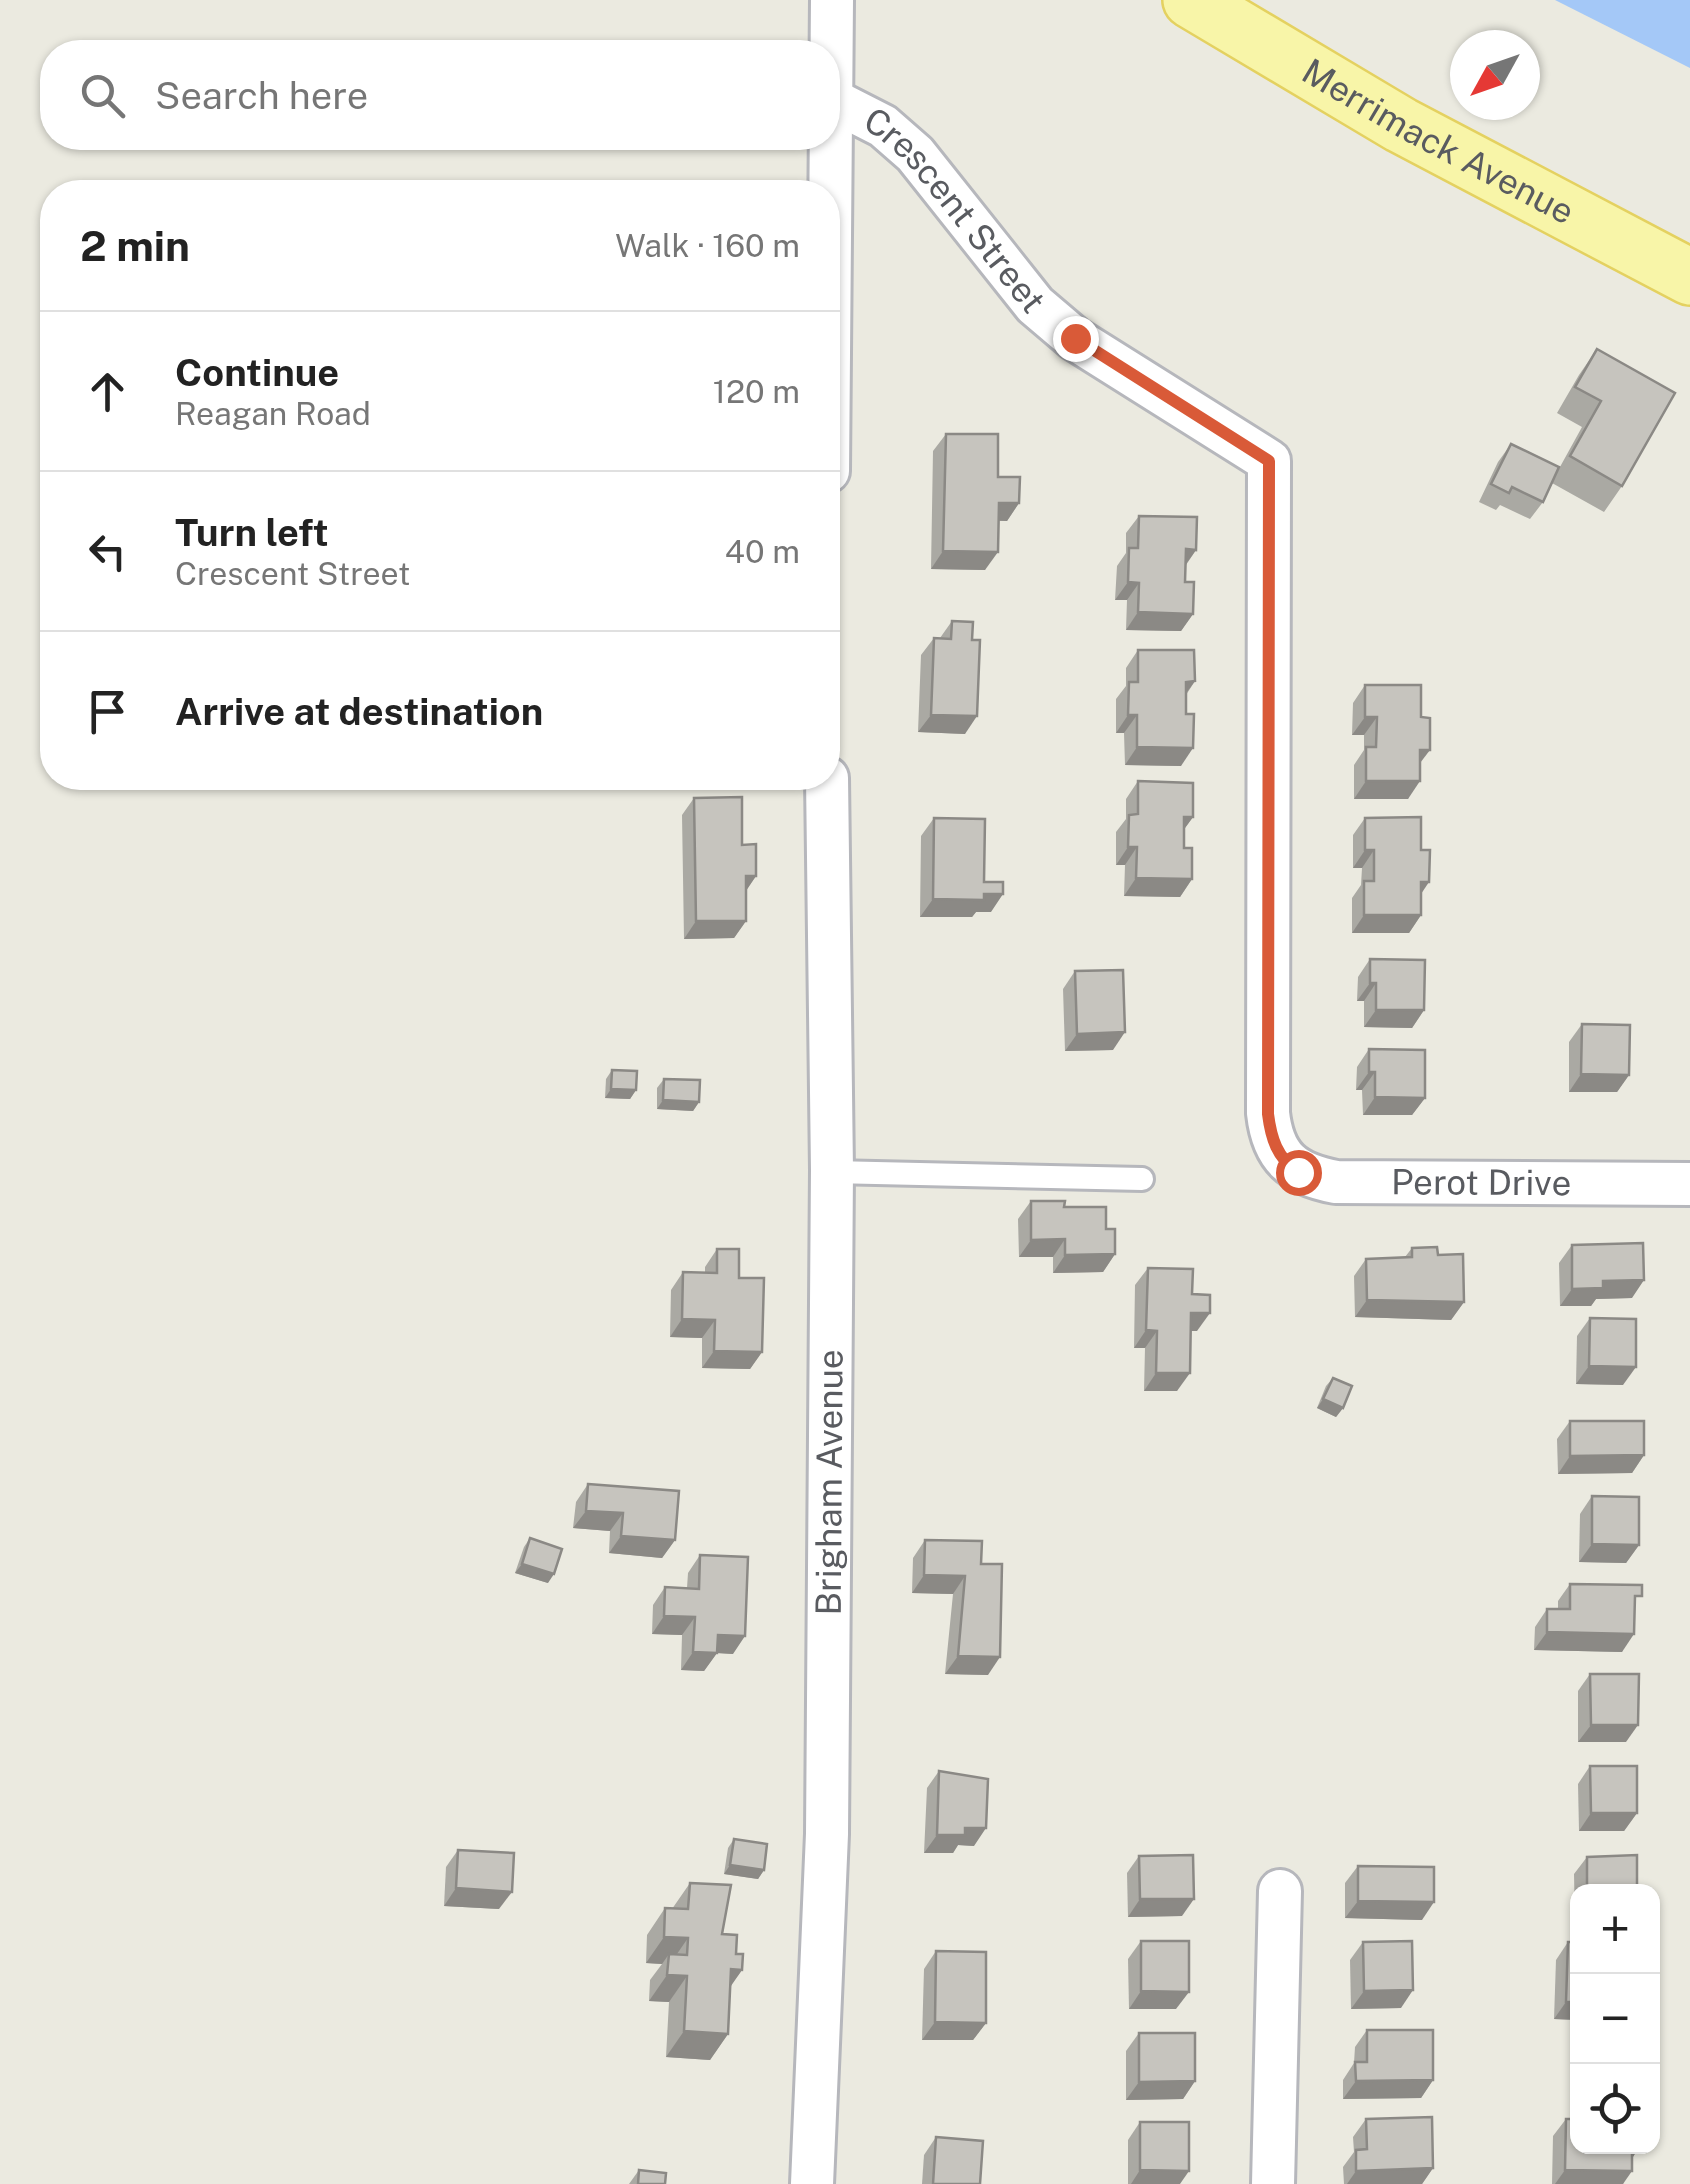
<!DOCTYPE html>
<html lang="en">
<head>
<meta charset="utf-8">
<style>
	body { margin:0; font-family:"Public Sans",sans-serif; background:#f6f6f6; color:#222 }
	.controls { position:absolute; right:30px; bottom:30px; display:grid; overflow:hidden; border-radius:20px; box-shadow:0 2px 8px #0004 }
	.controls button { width:90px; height:90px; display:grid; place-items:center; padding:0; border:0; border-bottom:2px solid #e0e0e0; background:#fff; color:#222; font:50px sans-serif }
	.compass { position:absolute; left:1450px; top:30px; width:90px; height:90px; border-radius:50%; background:#fff; box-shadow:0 2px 8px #0004; rotate:230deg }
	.stop { position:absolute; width:30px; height:30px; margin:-22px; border:8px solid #d95a38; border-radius:50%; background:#fff }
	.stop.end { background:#d95a38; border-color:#fff; box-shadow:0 2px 10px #0008 }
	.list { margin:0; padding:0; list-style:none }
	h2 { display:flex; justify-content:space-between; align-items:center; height:130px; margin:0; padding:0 40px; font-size:42px }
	h2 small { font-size:32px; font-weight:400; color:#767676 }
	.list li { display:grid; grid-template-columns:65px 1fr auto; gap:30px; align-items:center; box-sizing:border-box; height:160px; padding:0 40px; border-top:2px solid #e0e0e0 }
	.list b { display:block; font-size:38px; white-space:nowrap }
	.list p { margin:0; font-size:32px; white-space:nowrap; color:#767676 }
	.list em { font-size:32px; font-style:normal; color:#767676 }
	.icon { flex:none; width:55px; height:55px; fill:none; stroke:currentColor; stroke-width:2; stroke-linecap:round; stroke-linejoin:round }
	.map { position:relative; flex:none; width:1690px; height:2184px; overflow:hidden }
	.search { position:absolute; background:#fff; box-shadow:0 2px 8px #0004; left:40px; top:40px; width:800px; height:110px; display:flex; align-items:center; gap:25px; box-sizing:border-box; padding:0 35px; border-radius:40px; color:#767676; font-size:38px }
	.panel { position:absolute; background:#fff; box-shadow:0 2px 8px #0004; left:40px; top:180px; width:800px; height:610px; border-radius:40px }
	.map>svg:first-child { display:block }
</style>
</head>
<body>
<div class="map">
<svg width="1690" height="2184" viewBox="0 0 1690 2184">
	<rect width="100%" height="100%" fill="#ebeae0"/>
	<path fill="#a4c8f7" d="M1555,0H1690V68Z"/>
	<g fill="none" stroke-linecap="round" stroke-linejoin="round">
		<defs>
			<path id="service" d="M832,1172L1142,1179"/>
			<g id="minor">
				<path id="s1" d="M832,100L883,126L915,154L1035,305L1075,339L1269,461L1268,1113C1273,1158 1293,1174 1336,1182L1690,1184"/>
				<path d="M828,471L832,0"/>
				<path id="s2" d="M812,2184L827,1834L832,1170L827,778"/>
				<path d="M1273,2184L1280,1891"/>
			</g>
			<g id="primary">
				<path id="s3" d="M1191,0L1401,125L1690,277"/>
			</g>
		</defs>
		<use href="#service" stroke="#b6b7bc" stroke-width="28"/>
		<use href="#minor" stroke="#b6b7bc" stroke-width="48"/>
		<use href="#primary" stroke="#e4d160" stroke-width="60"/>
		<use href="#service" stroke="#fff" stroke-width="22"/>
		<use href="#minor" stroke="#fff" stroke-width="42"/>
		<use href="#primary" stroke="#f8f5a8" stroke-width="55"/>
	</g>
	<g fill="#aaa9a3">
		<path d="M1597,349L1622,486L1604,512L1552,483L1543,502L1530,519L1500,505L1496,510L1479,502L1498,462L1511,444L1555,476L1582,427L1557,413L1579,375Z"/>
		<path d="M946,434L998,477L1019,503L1007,521H998L985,570L931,569L933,451Z"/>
		<path d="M1139,516L1196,550L1186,565L1185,582L1193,614L1181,631L1126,630L1127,600H1115L1117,566L1126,553V533Z"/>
		<path d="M952,621L972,640L965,734L918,732L921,655L934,638H940Z"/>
		<path d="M1138,650L1195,681L1186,695L1181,766L1125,765L1124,733H1116V699L1126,686V668Z"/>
		<path d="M1365,685L1420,763L1408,799H1354V765L1364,750V735H1352L1353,703Z"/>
		<path d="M1138,781L1193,817L1184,829V848L1192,879L1180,897L1124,896L1125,865H1116V832L1126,819V799Z"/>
		<path d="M694,798L742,845L756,876L746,890V921L734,938L684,939L682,815Z"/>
		<path d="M934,818L984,882L991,912H976L972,917H920L921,836Z"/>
		<path d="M1365,818L1421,894V915L1409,933H1352V898L1361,885L1362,868H1353V835Z"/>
		<path d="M1370,959L1424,1010L1412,1028L1364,1027V1001H1357L1358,977Z"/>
		<path d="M1075,971L1113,1050L1065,1051L1063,989Z"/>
		<path d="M1582,1024L1629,1075L1617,1092H1569V1042Z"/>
		<path d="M1369,1049L1425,1098L1412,1115H1363L1362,1090H1356L1357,1067Z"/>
		<path d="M612,1070L636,1090L630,1099L605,1098L606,1079Z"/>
		<path d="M664,1079L699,1102L693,1111L657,1109V1088Z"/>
		<path d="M1031,1201L1064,1207L1106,1229L1115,1254L1103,1272L1053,1273V1257H1019L1018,1219Z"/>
		<path d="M1572,1245L1632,1298L1596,1299L1591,1306H1560L1559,1263Z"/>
		<path d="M1412,1248L1438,1255L1464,1302L1451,1320L1355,1317L1354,1276L1366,1259L1405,1257Z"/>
		<path d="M717,1249L739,1278L762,1352L750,1369L702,1368V1338L670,1337L671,1290L683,1272L705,1273V1267Z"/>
		<path d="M1148,1268L1192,1294L1197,1331H1191L1177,1391H1144L1145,1348H1134L1135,1285Z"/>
		<path d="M1590,1318L1623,1385L1576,1384L1577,1336Z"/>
		<path d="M1333,1378L1343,1408L1336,1417L1317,1408L1326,1386Z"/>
		<path d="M1570,1421L1644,1455L1632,1473L1558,1474L1557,1439Z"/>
		<path d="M588,1484L675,1540L662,1558L609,1553L610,1531L573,1528L576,1502Z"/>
		<path d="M1592,1496L1639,1545L1626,1563L1579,1562L1580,1514Z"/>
		<path d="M530,1538L548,1583L515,1573L524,1547Z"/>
		<path d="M925,1540L981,1564L988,1675L945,1674L953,1594L912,1593L913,1558Z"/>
		<path d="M700,1555L733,1654L717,1653L704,1671L681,1670L682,1635L652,1634L653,1605L665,1587L687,1588L688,1573Z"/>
		<path d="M1570,1584L1635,1607L1622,1652L1534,1650L1535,1627L1547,1609H1558V1601Z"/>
		<path d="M1590,1674L1626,1742H1578V1691Z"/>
		<path d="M1590,1766L1637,1813L1624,1831H1579L1578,1784Z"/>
		<path d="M939,1771L974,1846L958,1845L953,1853H924L927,1788Z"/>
		<path d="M734,1839L764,1870L758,1879L724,1874L728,1848Z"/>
		<path d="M458,1850L499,1909L444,1906L446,1867Z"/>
		<path d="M1139,1856L1182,1916L1128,1917L1127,1873Z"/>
		<path d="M1587,1857L1637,1892H1578V1922H1575L1574,1874Z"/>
		<path d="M1358,1866L1422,1920L1345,1918V1883Z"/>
		<path d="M690,1883L736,1954L742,1970L730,1986L728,2034L710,2060L666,2057L669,2002L649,2001L650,1980L662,1964L646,1963L647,1935L665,1908L672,1909Z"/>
		<path d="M1141,1941L1176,2009H1129L1128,1959Z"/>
		<path d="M1363,1942L1401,2008L1351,2009L1350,1960Z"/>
		<path d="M1568,1942H1578V2020L1554,2019L1556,1960Z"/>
		<path d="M936,1951L986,2023L973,2040H922L924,1969Z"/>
		<path d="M1367,2030L1433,2080L1421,2098L1343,2099V2080L1354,2063L1355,2047Z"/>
		<path d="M1139,2033L1195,2081L1183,2099L1126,2100V2051Z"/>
		<path d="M1578,2049V2100L1574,2099Z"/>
		<path d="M1366,2119L1433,2168L1422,2184H1344L1343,2167L1354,2152L1353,2137Z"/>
		<path d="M1566,2119L1640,2146L1632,2158L1623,2184H1552L1553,2136Z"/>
		<path d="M1140,2122L1180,2184H1128V2140Z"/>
		<path d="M936,2137L980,2184H922L924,2155Z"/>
		<path d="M639,2170L665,2184H629Z"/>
	</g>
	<g fill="#8b8985">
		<path d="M999,503H1019L1007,521L986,520Z"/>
		<path d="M1186,549L1196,550L1184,567Z"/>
		<path d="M943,551L998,552L985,570L931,569Z"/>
		<path d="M1128,582L1139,583L1127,600H1115Z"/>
		<path d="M1138,612L1193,614L1181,631L1126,630Z"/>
		<path d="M1195,681L1182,699L1186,682Z"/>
		<path d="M931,715L977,716L965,734L918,732Z"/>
		<path d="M1128,715H1137L1124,733H1116Z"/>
		<path d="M1365,717H1377L1364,735H1352Z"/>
		<path d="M1137,747L1193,748L1181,766L1125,765Z"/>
		<path d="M1420,750H1430L1417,767Z"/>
		<path d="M1366,781H1420L1408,799H1354Z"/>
		<path d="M1184,817H1193L1180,835Z"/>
		<path d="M1128,847H1137L1125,865H1116Z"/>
		<path d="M1365,850H1374L1362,868H1353Z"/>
		<path d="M746,876H756L744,894Z"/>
		<path d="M1136,878L1192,879L1180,897L1124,896Z"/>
		<path d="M1421,882H1429L1417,900Z"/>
		<path d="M984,894H1003L991,912H976L972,917H920L933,899Z"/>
		<path d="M1364,915H1421L1409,933H1352Z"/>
		<path d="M696,921H746L734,938L684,939Z"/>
		<path d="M1370,983H1376L1364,1001H1357Z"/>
		<path d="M1376,1010H1424L1412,1028L1364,1027Z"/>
		<path d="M1125,1032L1113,1050L1065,1051L1077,1034Z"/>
		<path d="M1369,1072H1375L1362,1090H1356Z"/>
		<path d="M1581,1074L1629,1075L1617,1092H1569Z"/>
		<path d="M611,1089L636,1090L630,1099L605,1098Z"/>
		<path d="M1375,1097L1425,1098L1412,1115H1363Z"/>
		<path d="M663,1100L699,1102L693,1111L657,1109Z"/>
		<path d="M1065,1239L1053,1257H1019L1031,1240Z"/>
		<path d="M1115,1254L1103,1272L1053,1273L1065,1255Z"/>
		<path d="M1644,1280L1632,1298L1596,1299L1591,1306H1560L1572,1289L1603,1281Z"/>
		<path d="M1367,1300L1464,1302L1451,1320L1355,1317Z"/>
		<path d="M1191,1313H1210L1197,1331H1179Z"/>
		<path d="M682,1319L715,1320L702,1338L670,1337Z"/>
		<path d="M1146,1330L1157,1331L1145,1348H1134Z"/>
		<path d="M714,1351L762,1352L750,1369L702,1368Z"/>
		<path d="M1589,1366L1636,1367L1623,1385L1576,1384Z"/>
		<path d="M1156,1373H1190L1177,1391H1144Z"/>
		<path d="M1323,1399L1343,1408L1336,1417L1317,1408Z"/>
		<path d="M1644,1455L1632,1473L1558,1474L1570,1456Z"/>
		<path d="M586,1511L623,1513L610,1531L573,1528Z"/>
		<path d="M621,1536L675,1540L662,1558L609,1553Z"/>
		<path d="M1592,1544L1639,1545L1626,1563L1579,1562Z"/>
		<path d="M522,1564L554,1574L548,1583L515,1573Z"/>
		<path d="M924,1575L965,1576L953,1594L912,1593Z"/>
		<path d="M664,1616L695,1617L682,1635L652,1634Z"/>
		<path d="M1547,1632L1634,1634L1622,1652L1534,1650Z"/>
		<path d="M718,1635L745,1636L733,1654L717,1653L704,1671L681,1670L693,1652Z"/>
		<path d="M958,1656L1000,1657L988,1675L945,1674Z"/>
		<path d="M1591,1725H1638L1626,1742H1578Z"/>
		<path d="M1591,1813H1637L1624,1831H1579Z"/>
		<path d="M965,1828H986L974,1846L958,1845L953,1853H924L937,1835Z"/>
		<path d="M730,1865L764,1870L758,1879L724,1874Z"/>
		<path d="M456,1888L512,1892L499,1909L444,1906Z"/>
		<path d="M1140,1899H1194L1182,1916L1128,1917Z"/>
		<path d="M1358,1901L1434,1902L1422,1920L1345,1918Z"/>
		<path d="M664,1937L688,1938L670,1964L669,1954L662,1964L646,1963Z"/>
		<path d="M731,1969L742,1970L724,1996Z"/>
		<path d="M667,1975L687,1976L669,2002L649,2001Z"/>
		<path d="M1413,1990L1401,2008L1351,2009L1364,1991Z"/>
		<path d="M1141,1991L1189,1992L1176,2009H1129Z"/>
		<path d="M1566,2002H1578V2020L1554,2019Z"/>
		<path d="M935,2022L986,2023L973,2040H922Z"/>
		<path d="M684,2031L728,2034L710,2060L666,2057Z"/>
		<path d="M1433,2080L1421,2098L1343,2099L1356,2081Z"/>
		<path d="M1195,2081L1183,2099L1126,2100L1139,2082Z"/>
		<path d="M1630,2146H1640L1631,2160Z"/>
		<path d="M1433,2168L1422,2184H1347L1356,2171Z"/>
		<path d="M1140,2170L1189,2171L1180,2184H1131Z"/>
		<path d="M1565,2170L1632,2171L1623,2184H1555Z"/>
	</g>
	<g fill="#c6c4be" stroke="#8b8985" stroke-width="2.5">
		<path d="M1597,349L1675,393L1622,486L1570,456L1601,401L1575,387Z"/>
		<path d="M946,434H998V477H1020L1019,503H999L998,552L943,551Z"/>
		<path d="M1511,444L1559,467L1543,502L1512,487L1509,493L1491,484Z"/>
		<path d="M1139,516L1197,517L1196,550L1186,549L1185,582H1194L1193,614L1138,612L1139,583L1128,582L1129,548H1138Z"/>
		<path d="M952,621L973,622L972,640H980L977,716L931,715L934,638L951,639Z"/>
		<path d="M1138,650H1194L1195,681L1186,682V714H1194L1193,748L1137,747V715H1128L1129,682H1138Z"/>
		<path d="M1365,685H1421V717L1430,718V750H1420V781H1366V747H1376L1377,717H1365Z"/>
		<path d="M1138,781L1193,783V817H1184V848H1192V879L1136,878L1137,847H1128L1129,815L1138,814Z"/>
		<path d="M742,797V845L756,844V876H746V921H696L694,798Z"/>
		<path d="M1421,817V850H1430L1429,882H1421V915H1364V881H1374V850H1365V818Z"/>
		<path d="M934,818L985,819L984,882H1003V894H984V900L933,899Z"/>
		<path d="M1370,959L1425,960L1424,1010H1376V983H1370Z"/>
		<path d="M1123,970L1125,1032L1077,1034L1075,971Z"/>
		<path d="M1582,1024L1630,1025L1629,1075L1581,1074Z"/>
		<path d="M1369,1049L1425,1050V1098L1375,1097V1072H1369Z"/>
		<path d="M612,1070L637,1071L636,1090L611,1089Z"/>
		<path d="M664,1079L700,1080L699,1102L663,1100Z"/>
		<path d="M1031,1201H1065L1064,1207H1106V1229H1115V1254L1065,1255V1239L1031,1240Z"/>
		<path d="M1643,1243L1644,1280L1603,1281V1288L1572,1289V1245Z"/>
		<path d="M1437,1247L1438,1255L1463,1254L1464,1302L1367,1300L1366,1259L1412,1257V1248Z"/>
		<path d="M717,1249H739V1278H764L762,1352L714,1351L715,1320L682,1319L683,1272L717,1273Z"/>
		<path d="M1148,1268L1193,1269L1192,1294L1210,1295V1313H1191L1190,1373H1156L1157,1331L1146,1330Z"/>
		<path d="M1590,1318L1636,1319V1367L1589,1366Z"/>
		<path d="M1333,1378L1352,1386L1343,1408L1323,1399Z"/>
		<path d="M1570,1421H1644V1455L1570,1456Z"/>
		<path d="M588,1484L679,1491L675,1540L621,1536L623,1513L586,1511Z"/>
		<path d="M1592,1496L1639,1497V1545L1592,1544Z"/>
		<path d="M530,1538L562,1549L554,1574L522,1564Z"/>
		<path d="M925,1540L982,1541L981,1564H1002L1000,1657L958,1656L965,1576L924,1575Z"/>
		<path d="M700,1555L748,1557L745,1636L718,1635L717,1653L693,1652L695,1617L664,1616L665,1587L699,1589Z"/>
		<path d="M1570,1584L1642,1585V1596H1635L1634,1634L1547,1632V1609H1570Z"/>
		<path d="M1590,1674H1639L1638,1725H1591Z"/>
		<path d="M1590,1766H1637V1813H1591Z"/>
		<path d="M939,1771L988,1779L986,1828H965V1835H937Z"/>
		<path d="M734,1839L767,1844L764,1870L730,1865Z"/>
		<path d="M458,1850L514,1853L512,1892L456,1888Z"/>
		<path d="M1193,1855L1194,1899H1140L1139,1856Z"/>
		<path d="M1637,1855V1892H1587V1857Z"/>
		<path d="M1358,1866L1434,1867V1902L1358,1901Z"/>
		<path d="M690,1883L731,1885L722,1934L737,1935L736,1954H743L742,1970L731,1969L728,2034L684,2031L687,1976L667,1975L669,1954L687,1955L688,1938L664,1937L665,1908L688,1909Z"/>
		<path d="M1141,1941H1189V1992L1141,1991Z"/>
		<path d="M1412,1941L1413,1990L1364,1991L1363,1942Z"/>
		<path d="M1568,1942H1578V2002H1566Z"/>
		<path d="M936,1951L986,1952V2023L935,2022Z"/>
		<path d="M1367,2030H1433V2080L1356,2081L1355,2062H1367Z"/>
		<path d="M1139,2033H1195V2081L1139,2082Z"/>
		<path d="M1432,2117L1433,2168L1356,2171V2150L1367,2149L1366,2119Z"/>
		<path d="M1566,2119H1578V2146H1632V2171L1565,2170Z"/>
		<path d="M1140,2122H1189V2171L1140,2170Z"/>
		<path d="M936,2137L983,2141L980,2184H933Z"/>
		<path d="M639,2170L666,2173L665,2184H638Z"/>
	</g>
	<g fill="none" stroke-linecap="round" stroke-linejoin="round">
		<path stroke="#d95a38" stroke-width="12" d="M1075,338L1269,461L1268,1114C1271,1138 1277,1158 1298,1172"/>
	</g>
	<g text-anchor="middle" stroke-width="8" stroke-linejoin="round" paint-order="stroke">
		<g font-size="35" fill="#595b60" stroke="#fff">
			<text dy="12" stroke="none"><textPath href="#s3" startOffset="285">Merrimack Avenue</textPath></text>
			<text dy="12" stroke="none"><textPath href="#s1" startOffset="168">Crescent Street</textPath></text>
			<text dy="12" stroke="none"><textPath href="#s1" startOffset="1478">Perot Drive</textPath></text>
			<text dy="12" stroke="none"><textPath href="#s2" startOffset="702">Brigham Avenue</textPath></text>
		</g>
	</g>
</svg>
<div class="controls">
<button>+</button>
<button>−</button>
<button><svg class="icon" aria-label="locate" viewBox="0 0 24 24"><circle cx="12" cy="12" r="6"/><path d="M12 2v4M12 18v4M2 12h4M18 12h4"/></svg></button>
</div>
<svg class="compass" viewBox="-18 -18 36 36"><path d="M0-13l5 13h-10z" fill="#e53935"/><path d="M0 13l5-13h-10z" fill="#767676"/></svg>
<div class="stop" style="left:1298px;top:1172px"></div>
<div class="stop end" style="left:1075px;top:338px"></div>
<div class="search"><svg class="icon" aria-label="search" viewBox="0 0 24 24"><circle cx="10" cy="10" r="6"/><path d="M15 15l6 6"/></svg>Search here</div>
<section class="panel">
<h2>2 min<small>Walk · 160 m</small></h2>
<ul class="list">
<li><svg class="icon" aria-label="ahead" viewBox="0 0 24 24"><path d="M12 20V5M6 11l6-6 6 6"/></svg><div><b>Continue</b><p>Reagan Road</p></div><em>120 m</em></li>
<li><svg class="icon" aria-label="left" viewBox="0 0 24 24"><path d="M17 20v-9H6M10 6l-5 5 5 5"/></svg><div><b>Turn left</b><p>Crescent Street</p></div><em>40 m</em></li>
<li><svg class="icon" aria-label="arrive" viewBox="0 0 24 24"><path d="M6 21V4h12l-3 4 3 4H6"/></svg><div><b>Arrive at destination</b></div></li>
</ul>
</section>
</div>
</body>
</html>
